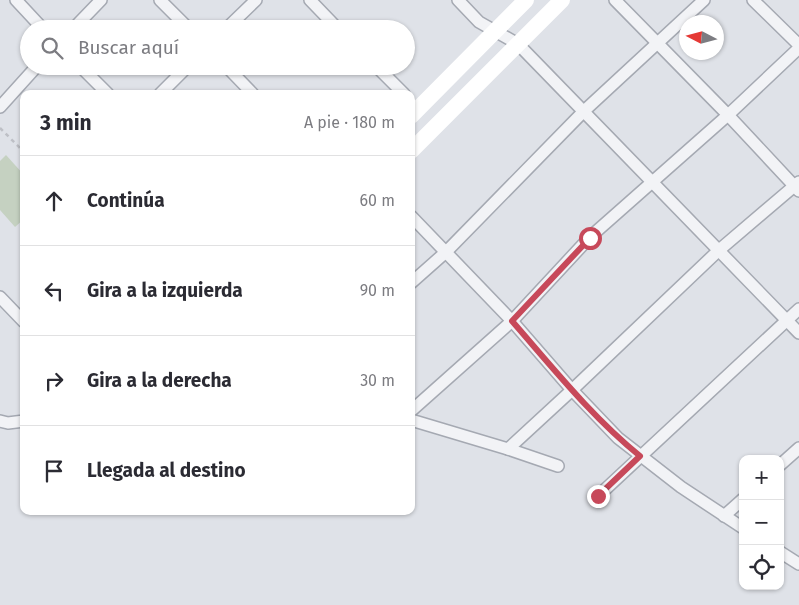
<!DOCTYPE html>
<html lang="es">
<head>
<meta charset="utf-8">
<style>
	body { margin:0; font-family:"Fira Sans",sans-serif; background:#f2f2f3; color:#2b2b33 }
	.controls { position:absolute; right:15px; bottom:15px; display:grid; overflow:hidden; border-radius:10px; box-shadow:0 1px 4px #0004 }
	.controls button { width:45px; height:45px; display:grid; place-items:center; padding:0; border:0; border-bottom:1px solid #e1e1e2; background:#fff; color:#2b2b33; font:25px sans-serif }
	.compass { position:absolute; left:679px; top:15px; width:45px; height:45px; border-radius:50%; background:#fff; box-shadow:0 1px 4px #0004; rotate:276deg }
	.stop { position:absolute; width:15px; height:15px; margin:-11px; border:4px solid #c7495a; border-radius:50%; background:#fff }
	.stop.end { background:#c7495a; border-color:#fff; box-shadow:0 1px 5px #0008 }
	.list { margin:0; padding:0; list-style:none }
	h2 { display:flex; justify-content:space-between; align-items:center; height:65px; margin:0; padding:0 20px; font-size:21px }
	h2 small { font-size:16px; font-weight:400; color:#7c7c81 }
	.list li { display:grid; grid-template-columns:32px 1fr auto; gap:15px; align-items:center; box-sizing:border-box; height:90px; padding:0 20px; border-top:1px solid #e1e1e2 }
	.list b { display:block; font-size:19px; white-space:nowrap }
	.list em { font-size:16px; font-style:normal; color:#7c7c81 }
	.icon { flex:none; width:28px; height:28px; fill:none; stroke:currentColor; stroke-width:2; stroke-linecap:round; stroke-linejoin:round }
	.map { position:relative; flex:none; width:799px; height:605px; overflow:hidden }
	.search { position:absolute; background:#fff; box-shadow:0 1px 4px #0004; left:20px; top:20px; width:395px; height:55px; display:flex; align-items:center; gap:12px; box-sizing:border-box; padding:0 18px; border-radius:28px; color:#7c7c81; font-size:19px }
	.panel { position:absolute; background:#fff; box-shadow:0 1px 4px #0004; left:20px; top:90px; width:395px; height:425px; border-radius:10px }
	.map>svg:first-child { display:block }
</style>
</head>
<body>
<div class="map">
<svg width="799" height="605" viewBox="0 0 799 605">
	<rect width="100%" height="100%" fill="#dfe2e8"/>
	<path fill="#c5d1c1" d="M6,155L24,175V219L15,227L0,210V161Z"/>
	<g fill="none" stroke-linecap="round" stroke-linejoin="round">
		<defs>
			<g id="street">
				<path d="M16,0L43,29"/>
				<path d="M160,0L189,29"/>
				<path d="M310,0L338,29"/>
				<path d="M458,0L479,22L518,44L799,333"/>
				<path d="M615,0L728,115L799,191"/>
				<path d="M753,0L799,45"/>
				<path d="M73,29L101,0"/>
				<path d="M226,29L256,0"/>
				<path d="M80,66L108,94"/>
				<path d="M226,66L253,94"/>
				<path d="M376,66L404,94"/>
				<path d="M160,94L188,66"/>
				<path d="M0,107L37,66"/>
				<path d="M411,216L512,321L572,390L618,438L681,487L743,528"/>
				<path d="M411,283L446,252L584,111L704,0"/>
				<path d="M0,297L24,322"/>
				<path d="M411,411L512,321L590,237L728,115L799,48"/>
				<path d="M411,420L508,449L558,466"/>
				<path d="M0,421L8,423L24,421"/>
				<path d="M508,449L572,390L718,251L799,182"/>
				<path d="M780,465L799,448"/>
				<path d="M598,496L799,309"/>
				<path d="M724,516L743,499"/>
				<path d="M780,552L799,564"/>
			</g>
		</defs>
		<use href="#street" stroke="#a5a9b2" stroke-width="14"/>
		<path stroke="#bec0c6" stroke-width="2.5" stroke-dasharray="4 4" stroke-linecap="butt" d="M0,128L24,152"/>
		<use href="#street" stroke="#f2f3f6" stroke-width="11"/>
		<g stroke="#fff" stroke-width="16">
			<path d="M411,116L526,0"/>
			<path d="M411,151L562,0"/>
		</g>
	</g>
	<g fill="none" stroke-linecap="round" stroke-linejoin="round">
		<path stroke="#c7495a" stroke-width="6" d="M590,238L512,321C553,368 592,417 640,456L598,496"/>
	</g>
</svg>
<div class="controls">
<button>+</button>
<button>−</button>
<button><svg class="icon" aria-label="locate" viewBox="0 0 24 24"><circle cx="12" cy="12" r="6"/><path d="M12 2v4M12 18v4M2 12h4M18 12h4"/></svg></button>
</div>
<svg class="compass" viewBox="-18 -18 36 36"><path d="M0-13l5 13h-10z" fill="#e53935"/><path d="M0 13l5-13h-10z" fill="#7c7c81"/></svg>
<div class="stop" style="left:590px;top:238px"></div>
<div class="stop end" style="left:598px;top:496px"></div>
<div class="search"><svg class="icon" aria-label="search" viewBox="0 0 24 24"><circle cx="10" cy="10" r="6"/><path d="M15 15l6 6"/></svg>Buscar aquí</div>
<section class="panel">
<h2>3 min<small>A pie · 180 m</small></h2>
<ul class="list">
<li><svg class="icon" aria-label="ahead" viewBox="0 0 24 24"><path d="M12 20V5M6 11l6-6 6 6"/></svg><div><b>Continúa</b></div><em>60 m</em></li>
<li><svg class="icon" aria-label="left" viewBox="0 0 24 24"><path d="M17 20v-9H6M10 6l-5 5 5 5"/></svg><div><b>Gira a la izquierda</b></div><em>90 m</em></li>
<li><svg class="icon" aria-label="right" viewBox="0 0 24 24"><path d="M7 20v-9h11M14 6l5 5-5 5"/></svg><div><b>Gira a la derecha</b></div><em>30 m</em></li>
<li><svg class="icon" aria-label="arrive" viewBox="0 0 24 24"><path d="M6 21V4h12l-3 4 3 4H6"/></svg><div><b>Llegada al destino</b></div></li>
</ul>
</section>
</div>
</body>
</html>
